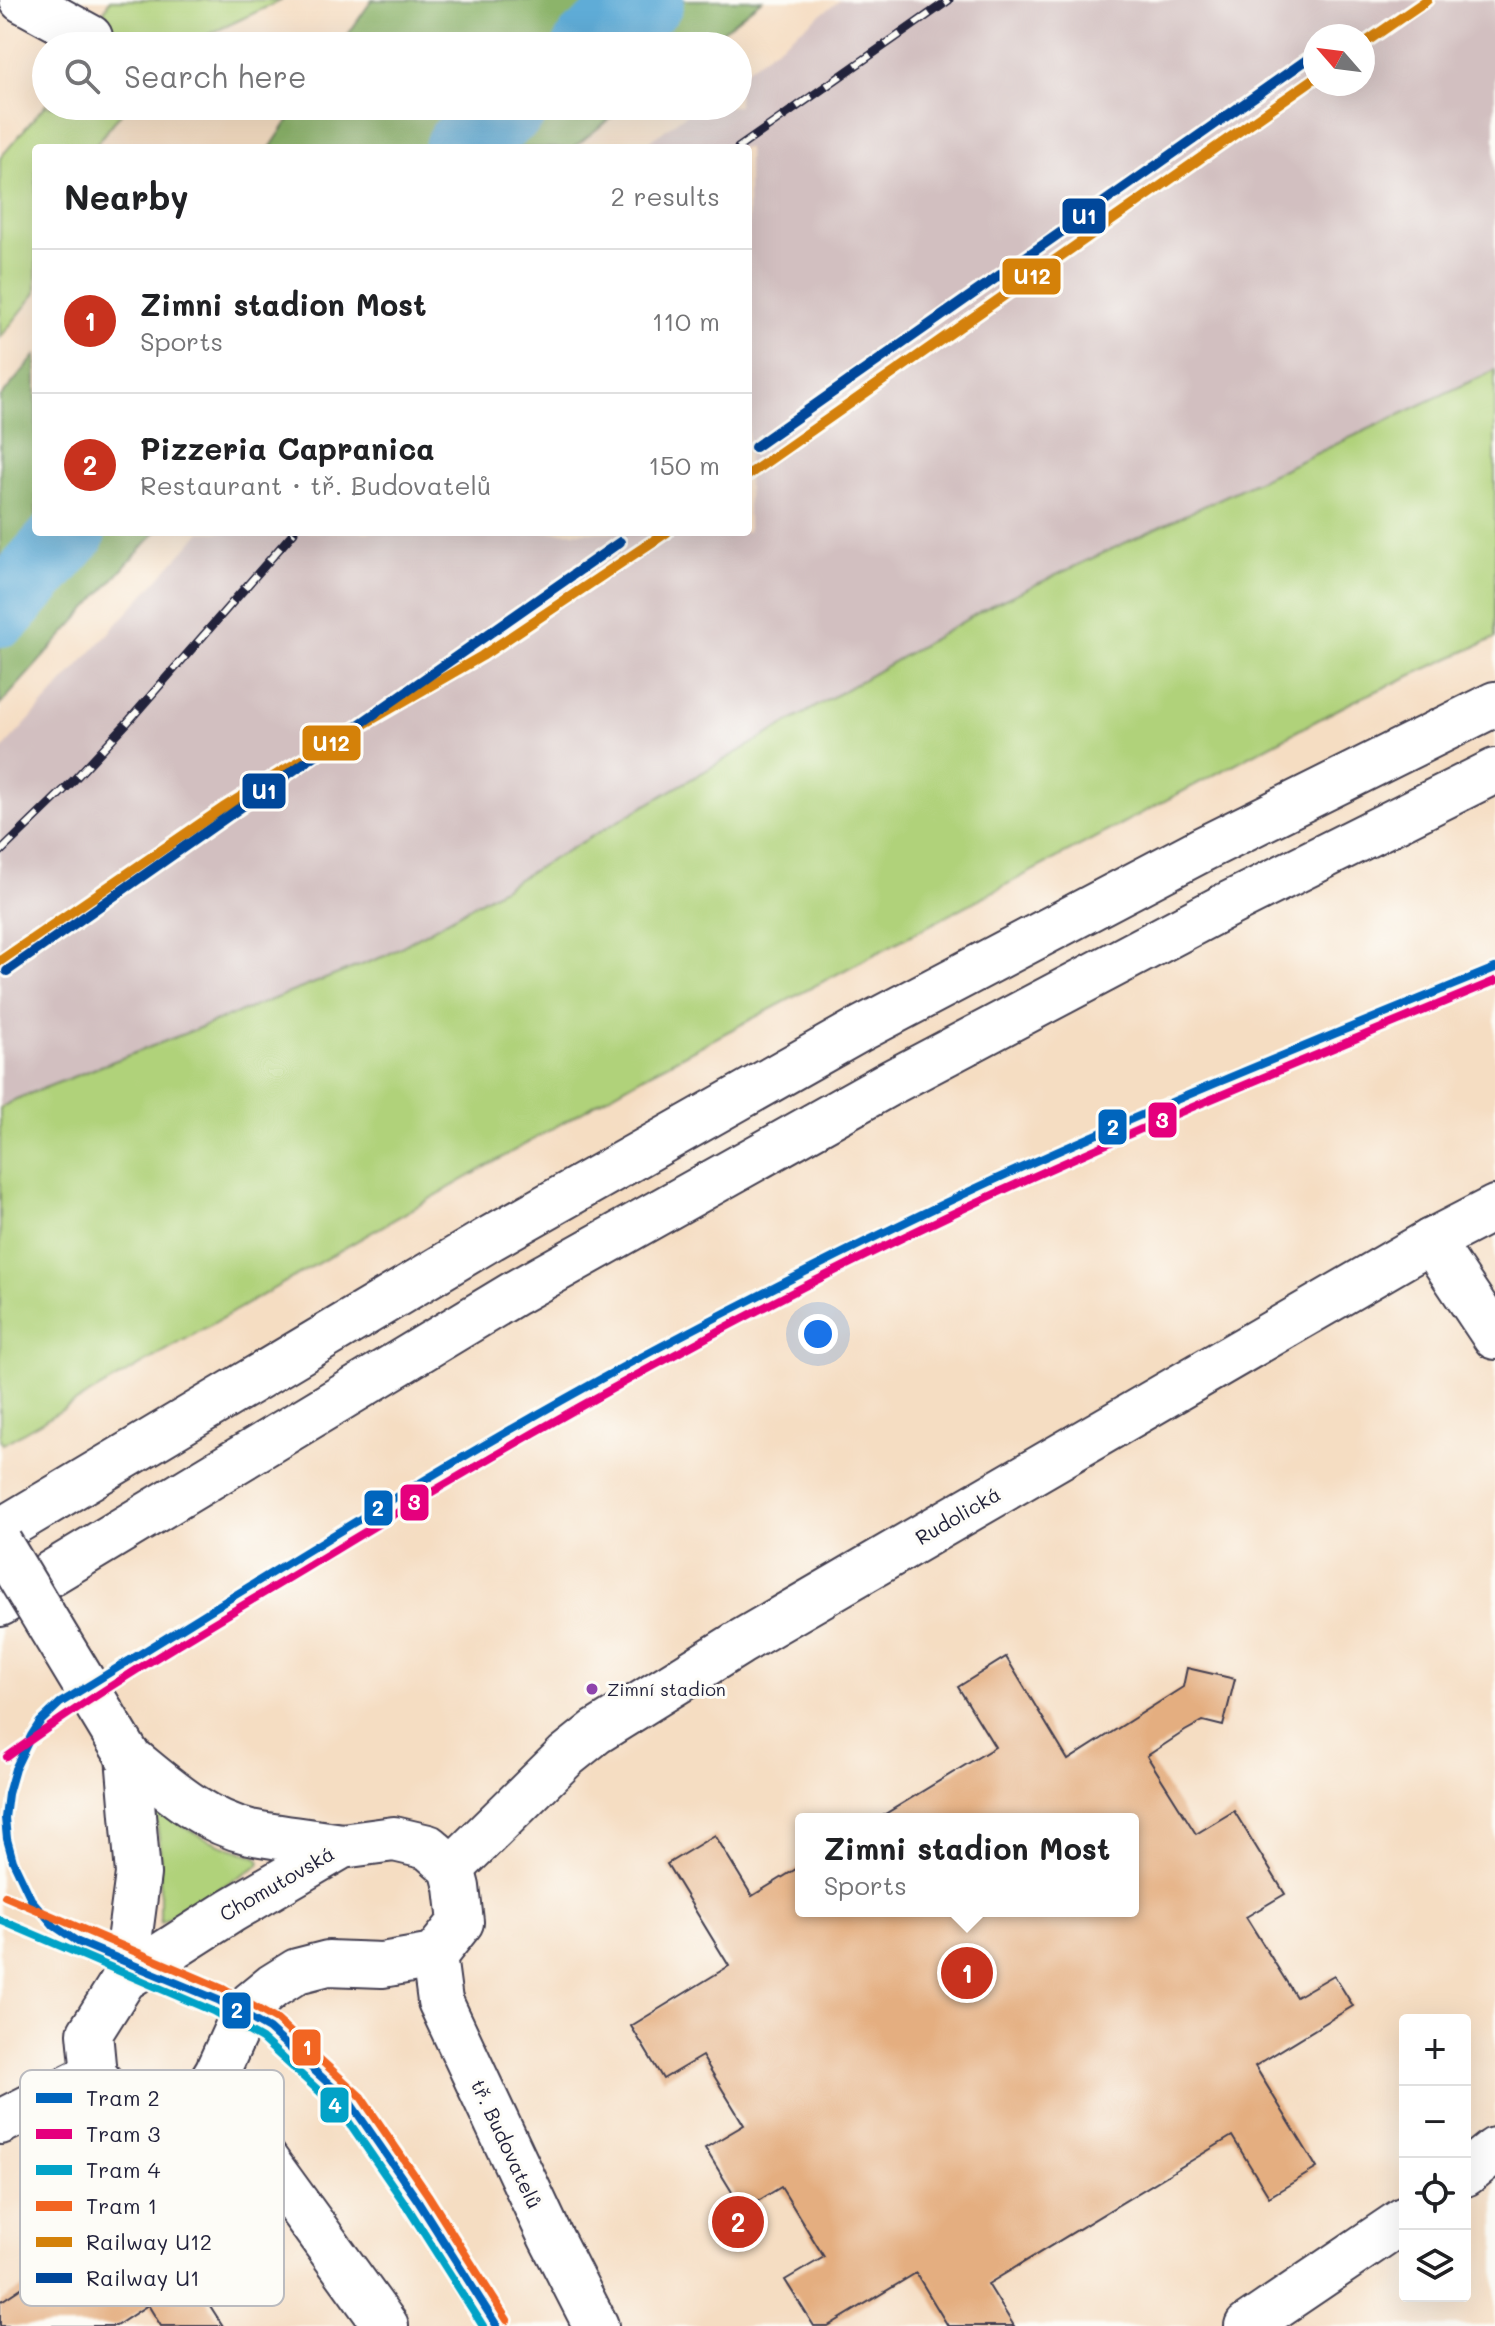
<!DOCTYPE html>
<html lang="en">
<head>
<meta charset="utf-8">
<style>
	body { margin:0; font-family:Mali,sans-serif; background:#f6f6f6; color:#202124 }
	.controls { position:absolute; right:24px; bottom:24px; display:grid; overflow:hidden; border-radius:8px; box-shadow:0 8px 32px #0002 }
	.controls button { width:72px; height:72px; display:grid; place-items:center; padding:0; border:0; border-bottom:2px solid #e0e0e0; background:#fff; color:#202124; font:40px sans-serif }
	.compass { position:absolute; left:1303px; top:24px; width:72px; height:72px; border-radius:50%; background:#fff; box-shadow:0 8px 32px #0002; rotate:298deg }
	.you { position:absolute; left:818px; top:1334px; width:28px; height:28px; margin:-20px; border:6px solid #fff; border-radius:50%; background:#1a73e8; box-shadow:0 0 0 12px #1a73e833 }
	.badge { display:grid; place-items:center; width:52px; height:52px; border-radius:50%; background:#c8321e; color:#fff; font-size:26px; font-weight:700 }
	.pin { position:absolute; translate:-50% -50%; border:4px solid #fff; box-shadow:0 2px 8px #0006 }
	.popup { position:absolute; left:795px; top:1813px; width:344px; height:104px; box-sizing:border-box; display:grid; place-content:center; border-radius:8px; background:#fff; filter:drop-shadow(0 2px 6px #0005); font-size:26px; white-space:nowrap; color:#757577 }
	.popup b { font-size:30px; color:#202124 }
	.popup::after { content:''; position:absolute; left:50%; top:100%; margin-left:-16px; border:16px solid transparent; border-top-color:#fff }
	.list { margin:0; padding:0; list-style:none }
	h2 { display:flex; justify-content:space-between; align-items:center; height:104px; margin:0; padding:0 32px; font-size:34px }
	h2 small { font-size:26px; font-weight:400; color:#757577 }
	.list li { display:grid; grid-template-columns:52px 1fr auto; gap:24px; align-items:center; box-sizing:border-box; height:144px; padding:0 32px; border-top:2px solid #e0e0e0 }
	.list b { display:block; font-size:30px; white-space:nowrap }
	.list p { margin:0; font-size:26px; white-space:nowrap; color:#757577 }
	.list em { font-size:26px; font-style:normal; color:#757577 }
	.icon { flex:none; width:44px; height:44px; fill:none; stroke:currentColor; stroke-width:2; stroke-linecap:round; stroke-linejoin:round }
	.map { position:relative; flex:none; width:1495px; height:2326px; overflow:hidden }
	.search { position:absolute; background:#fff; box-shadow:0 8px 32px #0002; left:32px; top:32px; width:720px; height:88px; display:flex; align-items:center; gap:20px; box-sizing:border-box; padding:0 28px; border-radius:44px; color:#757577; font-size:30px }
	.panel { position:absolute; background:#fff; box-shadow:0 8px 32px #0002; left:32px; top:144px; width:720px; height:392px; border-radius:8px }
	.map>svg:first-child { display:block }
</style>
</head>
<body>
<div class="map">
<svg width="1495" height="2326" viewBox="0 0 1495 2326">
	<rect width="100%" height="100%" fill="#fdfcf7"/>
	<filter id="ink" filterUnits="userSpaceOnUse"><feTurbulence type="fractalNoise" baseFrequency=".0125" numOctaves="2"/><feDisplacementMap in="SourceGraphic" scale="16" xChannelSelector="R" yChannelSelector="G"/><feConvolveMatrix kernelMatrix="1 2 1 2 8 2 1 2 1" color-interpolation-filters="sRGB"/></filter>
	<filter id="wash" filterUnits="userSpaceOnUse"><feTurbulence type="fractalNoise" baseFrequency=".006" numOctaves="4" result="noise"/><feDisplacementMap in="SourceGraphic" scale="32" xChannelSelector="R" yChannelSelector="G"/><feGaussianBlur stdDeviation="1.8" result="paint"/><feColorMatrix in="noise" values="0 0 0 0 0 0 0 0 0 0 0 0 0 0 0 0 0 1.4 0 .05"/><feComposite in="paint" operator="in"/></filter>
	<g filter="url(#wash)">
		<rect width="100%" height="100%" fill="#f5ddc2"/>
		<path fill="#d2bfc0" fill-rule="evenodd" d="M840,0H1495V370L990,606L387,955L0,1106V752L201,532H748V148H641L697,106H738V76ZM1315,36H1363V84H1315Z"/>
		<g fill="#b0d27a" stroke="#697a5a" stroke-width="2">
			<path d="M110,0H282L184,46H85Z"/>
			<path d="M46,104V106H127L93,148H36V293L0,338V158Z"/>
			<path d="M1495,370V638L1352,702L644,1076L3,1444L0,1439V1108L16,1099L387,955L990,606Z"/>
			<path d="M159,1808C168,1814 176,1822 185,1827C208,1841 232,1849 257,1857L260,1860L259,1865L160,1923V1846L155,1811Z"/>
		</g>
		<g fill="#8cb46a" stroke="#576b52" stroke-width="2">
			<path d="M372,0H762L703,46H340Z"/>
			<path d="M298,106H626L573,148H270Z"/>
			<path d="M36,355V532H156L0,705V398Z"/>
		</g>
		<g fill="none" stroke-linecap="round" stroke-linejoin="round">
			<g stroke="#5eacd7" stroke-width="72">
				<path d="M589,46L648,0"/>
				<path d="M460,148L513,106"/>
				<path d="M0,611L70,532"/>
			</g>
		</g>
		<g id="blocks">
			<g fill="#e4ae80">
				<path d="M1006,1657L1068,1760L1183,1687L1187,1668L1235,1679L1223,1726L1203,1721L1185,1731L1147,1756L1196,1834L1234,1811L1285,1894L1246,1917L1296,1997L1334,1975L1353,2006L1255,2066L1317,2168L1269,2197L1232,2136L988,2284L1014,2326H948L916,2273L828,2326H814L785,2280L824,2257L781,2187L743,2210L705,2148L744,2125L702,2056L663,2079L631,2026L729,1966L667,1864L715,1835L752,1896L801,1866V1911H1133V1819H877L995,1747L958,1687Z"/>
				<path d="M143,2197L198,2283L196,2284L223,2326H161L148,2305L116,2326H0V2302L100,2236L96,2228Z"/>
			</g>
		</g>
	</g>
	<g filter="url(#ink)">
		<use href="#blocks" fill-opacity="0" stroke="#423e4f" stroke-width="2"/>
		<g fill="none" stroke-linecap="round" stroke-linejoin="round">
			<defs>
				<g id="minor">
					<path d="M22,0L90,37"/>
					<path d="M1431,1241L1495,1337"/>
					<path d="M128,1756C165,1786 202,1821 250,1832C280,1838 312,1841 342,1846"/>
					<path d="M394,1839L428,1847L452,1868L457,1887L461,1922L434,1956L382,1965L328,1963L297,1971L273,1986L251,2004L241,2019L217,2072L204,2093L184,2109H148L118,2102L94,2075L90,2033L124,1979L232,1910L342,1846Z"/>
					<path d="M452,1868L566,1756L596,1732L739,1643L1431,1241L1495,1208"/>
					<path d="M434,1956L440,2001L550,2236L596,2326"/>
					<path d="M124,1979L138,1874L128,1756"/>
					<path d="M184,2109L246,2133L386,2326"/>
					<path d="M0,2122L94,2075"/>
					<path d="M1465,2174L1495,2150"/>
					<path d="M1247,2326L1405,2219"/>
				</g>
				<g id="highway">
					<path d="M0,1531L491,1238L857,1031L1203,849L1495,704"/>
					<path d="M0,1604L515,1293L888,1084L1225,906L1495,771"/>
				</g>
			</defs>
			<use href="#minor" stroke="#423e4f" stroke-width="48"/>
			<use href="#highway" stroke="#423e4f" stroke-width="48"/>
			<use href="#minor" stroke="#fff" stroke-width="44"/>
			<use href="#highway" stroke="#fff" stroke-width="44"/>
			<defs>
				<g id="rail">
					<path d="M738,148L949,0"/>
					<path d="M0,852L72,782L126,724L294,532"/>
				</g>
			</defs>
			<use href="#rail" stroke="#22223b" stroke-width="9"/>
			<use href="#rail" stroke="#fdfcf7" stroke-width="6" stroke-dasharray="18" stroke-linecap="butt"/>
			<defs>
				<path id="minor-bridge" d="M0,1544L128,1756"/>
			</defs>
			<use href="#minor-bridge" stroke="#423e4f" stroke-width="48" stroke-linecap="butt"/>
			<use href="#minor-bridge" stroke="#fff" stroke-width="44"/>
			<defs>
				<g id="rail-1">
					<path d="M1363,44L1427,0"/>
					<path d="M748,475L1315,78"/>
					<path d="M0,961L223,808L281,772L482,656L667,532"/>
				</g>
				<g id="rail-2">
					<path d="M755,447L1315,54"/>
					<path d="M7,971L620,542"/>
				</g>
			</defs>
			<use href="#rail-1" stroke="#fdfcf7" stroke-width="16"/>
			<use href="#rail-2" stroke="#fdfcf7" stroke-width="16"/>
			<use href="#rail-1" stroke="#d48109" stroke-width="10"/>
			<use href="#rail-2" stroke="#00479a" stroke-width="10"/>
			<defs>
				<path id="tram-1" d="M497,2326L418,2201L351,2104L269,2029L218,2000L78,1942L54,1926L31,1899L13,1861L7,1839L5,1818L8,1794L15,1769L31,1736L40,1722L60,1703C263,1579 464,1450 675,1339C780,1284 886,1230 994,1180C1159,1105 1327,1037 1495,968"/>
				<path id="tram-2" d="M7,1757C102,1687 206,1628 307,1567C530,1431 759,1302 997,1193C1161,1118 1329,1050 1495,981"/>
				<path id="tram-3" d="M0,1920L213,2011L262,2039L342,2112L408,2208L483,2326"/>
				<path id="tram-4" d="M5,1896L223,1989L277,2020L361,2097L428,2195L507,2320"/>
			</defs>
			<use href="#tram-1" stroke="#fdfcf7" stroke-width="14"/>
			<use href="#tram-2" stroke="#fdfcf7" stroke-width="14"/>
			<use href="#tram-3" stroke="#fdfcf7" stroke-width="14"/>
			<use href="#tram-4" stroke="#fdfcf7" stroke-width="14"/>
			<use href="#tram-1" stroke="#0065bd" stroke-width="8"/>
			<use href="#tram-2" stroke="#e5007d" stroke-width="8"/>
			<use href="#tram-3" stroke="#02a2c7" stroke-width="8"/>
			<use href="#tram-4" stroke="#f26522" stroke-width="8"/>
		</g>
	</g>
	<circle fill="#8e44ad" stroke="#fdfcf7" stroke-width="3" cx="592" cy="1689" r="7"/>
	<g text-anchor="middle" stroke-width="6" stroke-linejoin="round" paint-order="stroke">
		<g font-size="18" fill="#22223b" stroke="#fdfcf7" text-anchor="start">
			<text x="607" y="1696">Zimní stadion</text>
		</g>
		<g font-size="20" fill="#22223b" stroke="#fdfcf7">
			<text transform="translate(958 1516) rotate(-30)" y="7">Rudolická</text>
			<text transform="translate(277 1884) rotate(-30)" y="7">Chomutovská</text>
			<text transform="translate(506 2144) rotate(65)" y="7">tř. Budovatelů</text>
		</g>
	</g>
	<rect x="20" y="2070" width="264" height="236" rx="12" fill="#fdfcf7" stroke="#bbbbbf" stroke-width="2"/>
	<rect x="36" y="2093" width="36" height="10" fill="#0065bd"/>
	<rect x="36" y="2129" width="36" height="10" fill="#e5007d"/>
	<rect x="36" y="2165" width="36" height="10" fill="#02a2c7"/>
	<rect x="36" y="2201" width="36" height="10" fill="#f26522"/>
	<rect x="36" y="2237" width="36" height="10" fill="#d48109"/>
	<rect x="36" y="2273" width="36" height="10" fill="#00479a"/>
	<g font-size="22" fill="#22223b">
		<text x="86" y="2106">Tram 2</text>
		<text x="86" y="2142">Tram 3</text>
		<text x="86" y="2178">Tram 4</text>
		<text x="86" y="2214">Tram 1</text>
		<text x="86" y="2250">Railway U12</text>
		<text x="86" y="2286">Railway U1</text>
	</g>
	<g stroke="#fdfcf7" stroke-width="3">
		<rect x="1061" y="197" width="46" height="38" rx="8" fill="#00479a"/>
		<rect x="1001" y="257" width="61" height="39" rx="8" fill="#d48109"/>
		<rect x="301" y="724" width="61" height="38" rx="8" fill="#d48109"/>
		<rect x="241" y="772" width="46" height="38" rx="8" fill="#00479a"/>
		<rect x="1147" y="1101" width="31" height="38" rx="8" fill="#e5007d"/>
		<rect x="1097" y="1108" width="31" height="38" rx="8" fill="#0065bd"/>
		<rect x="399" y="1483" width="31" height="39" rx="8" fill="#e5007d"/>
		<rect x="363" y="1489" width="31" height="38" rx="8" fill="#0065bd"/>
		<rect x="221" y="1991" width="31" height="39" rx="8" fill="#0065bd"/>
		<rect x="291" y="2028" width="31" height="39" rx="8" fill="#f26522"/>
		<rect x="319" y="2086" width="31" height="38" rx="8" fill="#02a2c7"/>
	</g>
	<g font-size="22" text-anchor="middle" font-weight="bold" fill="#fff">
		<text x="1084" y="224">U1</text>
		<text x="1032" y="284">U12</text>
		<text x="331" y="751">U12</text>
		<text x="264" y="799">U1</text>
		<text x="1162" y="1128">3</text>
		<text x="1113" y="1135">2</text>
		<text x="414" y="1510">3</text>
		<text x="378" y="1516">2</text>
		<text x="237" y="2018">2</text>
		<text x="307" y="2055">1</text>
		<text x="335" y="2113">4</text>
	</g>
</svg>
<div class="controls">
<button>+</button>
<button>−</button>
<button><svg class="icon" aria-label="locate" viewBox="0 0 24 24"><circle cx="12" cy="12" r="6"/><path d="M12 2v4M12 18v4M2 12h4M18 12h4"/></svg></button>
<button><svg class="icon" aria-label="layers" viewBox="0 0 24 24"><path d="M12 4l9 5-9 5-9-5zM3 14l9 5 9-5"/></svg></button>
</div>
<svg class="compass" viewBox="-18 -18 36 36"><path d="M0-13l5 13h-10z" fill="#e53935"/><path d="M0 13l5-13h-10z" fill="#757577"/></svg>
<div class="you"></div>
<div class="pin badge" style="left:967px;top:1973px">1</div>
<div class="popup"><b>Zimni stadion Most</b>Sports</div>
<div class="pin badge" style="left:738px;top:2222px">2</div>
<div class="search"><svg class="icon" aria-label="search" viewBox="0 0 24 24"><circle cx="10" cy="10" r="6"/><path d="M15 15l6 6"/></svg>Search here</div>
<section class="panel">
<h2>Nearby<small>2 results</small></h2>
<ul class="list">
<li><span class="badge">1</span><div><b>Zimni stadion Most</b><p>Sports</p></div><em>110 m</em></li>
<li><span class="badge">2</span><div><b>Pizzeria Capranica</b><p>Restaurant · tř. Budovatelů</p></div><em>150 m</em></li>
</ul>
</section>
</div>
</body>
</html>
